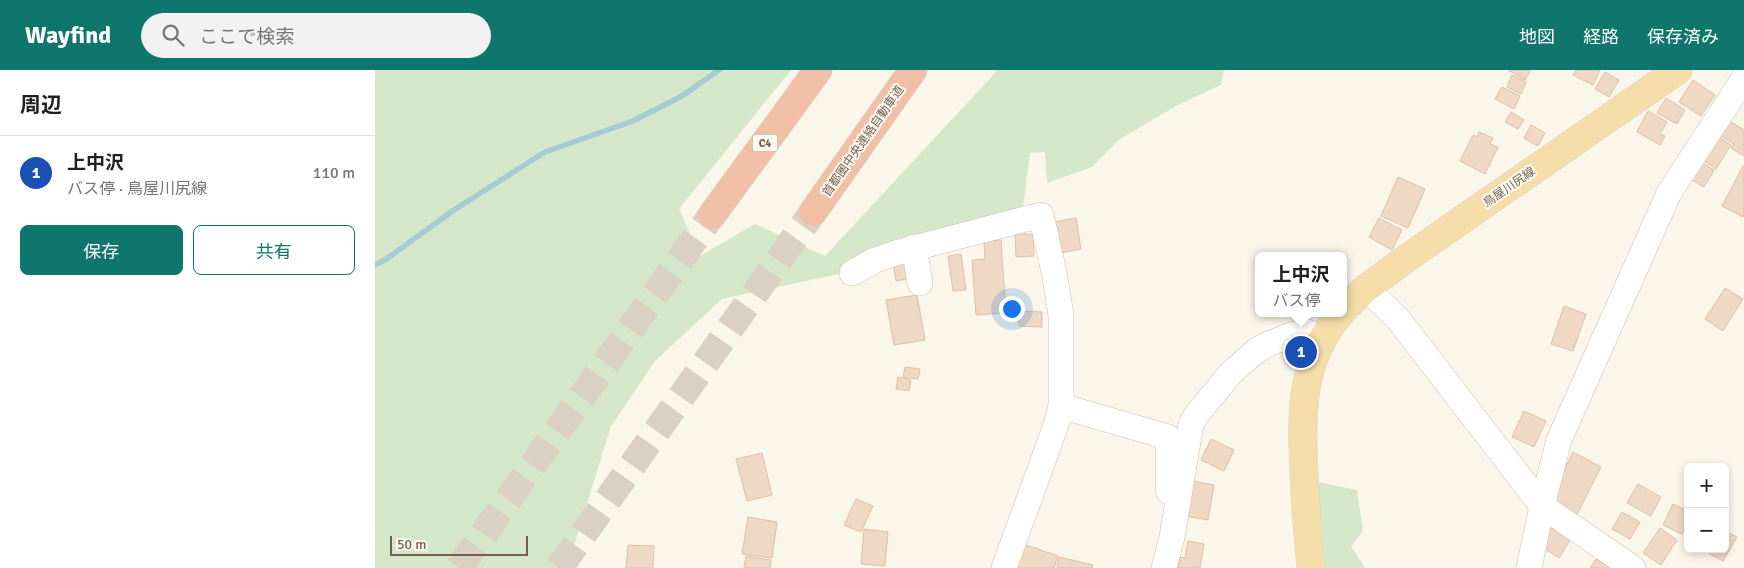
<!DOCTYPE html>
<html lang="ja">
<head>
<meta charset="utf-8">
<style>
	body { margin:0; font-family:Signika,"Noto Sans JP",sans-serif; background:#f2f2f2; color:#202124 }
	.controls { position:absolute; right:15px; bottom:15px; display:grid; overflow:hidden; border-radius:8px; box-shadow:0 2px 8px #0003 }
	.controls button { width:45px; height:45px; display:grid; place-items:center; padding:0; border:0; border-bottom:1px solid #e0e0e0; background:#fff; color:#202124; font:25px sans-serif }
	.scale { position:absolute; left:15px; bottom:12px; width:138px; box-sizing:border-box; padding-left:5px; border:2px solid #755f4f; border-top:0; font-size:14px; line-height:18px; white-space:nowrap; color:#755f4f; -webkit-text-stroke:4px #fefaf1; paint-order:stroke }
	.you { position:absolute; left:636px; top:238px; width:18px; height:18px; margin:-12px; border:4px solid #fff; border-radius:50%; background:#1a73e8; box-shadow:0 0 0 8px #1a73e833 }
	.badge { display:grid; place-items:center; width:32px; height:32px; border-radius:50%; background:#0f766e; color:#fff; font-size:16px; font-weight:700 }
	.pin { position:absolute; translate:-50% -50%; border:2px solid #fff; box-shadow:0 1px 5px #0006 }
	.popup { position:absolute; left:880px; top:182px; width:92px; height:65px; box-sizing:border-box; display:grid; place-content:center; border-radius:8px; background:#fff; filter:drop-shadow(0 1px 4px #0005); font-size:16px; white-space:nowrap; color:#757577 }
	.popup b { font-size:19px; color:#202124 }
	.popup::after { content:''; position:absolute; left:50%; top:100%; margin-left:-10px; border:10px solid transparent; border-top-color:#fff }
	.list { margin:0; padding:0; list-style:none }
	h2 { display:flex; justify-content:space-between; align-items:center; height:65px; margin:0; padding:0 20px; font-size:21px }
	h2 small { font-size:16px; font-weight:400; color:#757577 }
	.list li { display:grid; grid-template-columns:32px 1fr auto; gap:15px; align-items:center; box-sizing:border-box; height:75px; padding:0 20px; border-top:1px solid #e0e0e0 }
	.list b { display:block; font-size:19px; white-space:nowrap }
	.list p { margin:0; font-size:16px; white-space:nowrap; color:#757577 }
	.list em { font-size:16px; font-style:normal; color:#757577 }
	.actions { display:flex; gap:10px; padding:15px 20px }
	.actions a { flex:1; padding:11px 0; border:1px solid #0f766e; border-radius:8px; text-align:center; font-size:18px; color:#0f766e }
	.actions .main { background:#0f766e; color:#fff }
	.icon { flex:none; width:28px; height:28px; fill:none; stroke:currentColor; stroke-width:2; stroke-linecap:round; stroke-linejoin:round }
	.map { position:relative; flex:none; width:1369px; height:498px; overflow:hidden }
	header { display:flex; align-items:center; gap:30px; box-sizing:border-box; height:70px; padding:0 25px; background:#0f766e; color:#fff }
	header strong { font-size:24px }
	nav { display:flex; gap:28px; margin-inline-start:auto; font-size:18px }
	.search { width:350px; height:45px; background:#f2f2f2; display:flex; align-items:center; gap:12px; box-sizing:border-box; padding:0 18px; border-radius:28px; color:#757577; font-size:19px }
	main { display:flex }
	aside { flex:1; background:#fff }
	.map>svg:first-child { display:block }
</style>
</head>
<body>
<header>
<strong>Wayfind</strong>
<div class="search"><svg class="icon" aria-label="search" viewBox="0 0 24 24"><circle cx="10" cy="10" r="6"/><path d="M15 15l6 6"/></svg>ここで検索</div>
<nav><a>地図</a><a>経路</a><a>保存済み</a></nav>
</header>
<main>
<aside>
<h2>周辺<small></small></h2>
<ul class="list">
<li><span class="badge" style="background:#1a4fb4">1</span><div><b>上中沢</b><p>バス停 · 鳥屋川尻線</p></div><em>110 m</em></li>
</ul>
<div class="actions"><a class="main">保存</a><a>共有</a></div>
</aside>
<div class="map">
<svg width="1369" height="498" viewBox="0 0 1369 498">
	<rect width="100%" height="100%" fill="#fbf6ea"/>
	<g fill="#d4e8c9">
		<path d="M0,0H416L304,139L325,186L380,154L450,186L620,3L621,0H849L846,15L801,36L745,69L717,97L672,113L670,82L655,83L648,137L525,172L494,183L464,204L347,229L280,291L236,356L192,498H0Z"/>
		<path d="M943,412L982,420L988,461L976,476L990,498H947Z"/>
	</g>
	<g fill="none" stroke-linecap="round" stroke-linejoin="round">
		<path stroke="#a6cbd5" stroke-width="5.5" d="M0,195L10,190L79,140L170,82L258,51L307,26L344,0"/>
	</g>
	<g fill="#efd8c4" stroke="#e0bfa5">
		<path d="M1133,0H1156L1150,10Z"/>
		<path d="M1201,0H1225L1218,15L1198,5Z"/>
		<path d="M1230,2L1244,10L1234,27L1220,19Z"/>
		<path d="M1137,5L1151,12L1146,24L1132,17Z"/>
		<path d="M1318,10L1340,25L1326,46L1304,32Z"/>
		<path d="M1127,17L1145,26L1139,39L1120,29Z"/>
		<path d="M1291,28L1310,40L1302,54L1282,43Z"/>
		<path d="M1273,41L1292,52L1285,64L1290,66L1285,75L1262,62Z"/>
		<path d="M1136,42L1149,50L1143,59L1130,52Z"/>
		<path d="M1350,48L1369,60V86L1356,78L1359,74L1341,63Z"/>
		<path d="M1156,55L1170,63L1163,76L1149,68Z"/>
		<path d="M1104,62L1118,68L1115,74L1123,77L1110,104L1085,91L1098,65L1102,67Z"/>
		<path d="M1339,64L1356,75L1341,99L1324,87Z"/>
		<path d="M1321,89L1339,100L1329,117L1311,106Z"/>
		<path d="M1368,96H1369V144L1368,147L1347,136Z"/>
		<path d="M1023,107L1050,119L1033,158L1006,146Z"/>
		<path d="M701,148L706,179L680,184L674,153Z"/>
		<path d="M1004,148L1027,160L1017,180L994,167Z"/>
		<path d="M640,164H658L659,186L641,187Z"/>
		<path d="M626,170L631,243L601,245L597,190L610,189L609,171Z"/>
		<path d="M586,184L591,220L578,221L573,186Z"/>
		<path d="M534,190L537,208L521,211L518,193Z"/>
		<path d="M1350,218L1368,229L1348,261L1330,249Z"/>
		<path d="M542,225L550,270L519,275L511,230Z"/>
		<path d="M1189,236L1211,244L1198,281L1176,274Z"/>
		<path d="M644,241L667,242V257L644,256Z"/>
		<path d="M530,297L545,299L543,309L528,307Z"/>
		<path d="M523,307L536,310L534,321L521,319Z"/>
		<path d="M1149,341L1171,351L1159,377L1137,367Z"/>
		<path d="M836,369L859,380L849,401L826,390Z"/>
		<path d="M1198,382L1226,397L1202,444L1175,430Z"/>
		<path d="M387,383L397,425L372,431L361,389Z"/>
		<path d="M816,411L839,415L833,450L810,446Z"/>
		<path d="M1263,414L1286,427L1276,446L1252,433Z"/>
		<path d="M481,429L498,436L486,462L469,455Z"/>
		<path d="M1298,434L1313,441V452L1307,464L1288,455Z"/>
		<path d="M1247,442L1265,452L1255,469L1237,459Z"/>
		<path d="M373,447L402,452L397,488L367,484Z"/>
		<path d="M1176,458L1195,470L1184,488L1165,476Z"/>
		<path d="M1285,458L1302,470L1286,495L1268,483Z"/>
		<path d="M489,459L513,462L510,496L486,494Z"/>
		<path d="M1350,461L1362,467L1348,491L1328,480L1350,479Z"/>
		<path d="M813,471L829,474L825,498H803L805,487L810,488Z"/>
		<path d="M642,472L683,486L679,498H633Z"/>
		<path d="M253,475L279,476L278,498H251Z"/>
		<path d="M371,486L396,490L395,498H369Z"/>
		<path d="M684,487L718,495L717,498H682Z"/>
		<path d="M1221,489L1236,498H1215Z"/>
	</g>
	<g fill="none" stroke-linecap="round" stroke-linejoin="round">
		<g stroke="#dad0c3" stroke-width="28" stroke-dasharray="28 14" stroke-linecap="butt">
			<path d="M84,498L337,145"/>
			<path d="M184,498L438,142"/>
		</g>
		<defs>
			<g id="minor">
				<path d="M539,177L545,213"/>
				<path d="M477,203L500,190L524,182L666,145L679,202L686,245V336L680,358L629,498"/>
				<path d="M991,218L1023,249L1167,436L1258,498"/>
				<path d="M686,336L793,367V420L794,422"/>
				<path d="M789,498L797,467L816,354L822,344L856,303L882,280L891,275L916,265L932,262L948,267"/>
				<path d="M1154,498L1167,436L1184,370L1294,123L1369,8"/>
			</g>
			<g id="major">
				<path d="M968,240L991,218L1042,181L1303,0"/>
				<path d="M936,498C933,466 930,434 929,402C926,345 925,289 966,243"/>
			</g>
			<g id="highway">
				<path d="M438,142L538,0"/>
				<path d="M337,145L443,0"/>
			</g>
		</defs>
		<use href="#minor" stroke="#cdbfb1" stroke-width="26"/>
		<use href="#major" stroke="#dbd5d1" stroke-width="29"/>
		<use href="#highway" stroke="#dbd5d1" stroke-width="29"/>
		<use href="#minor" stroke="#fff" stroke-width="25"/>
		<use href="#major" stroke="#f4dda8" stroke-width="28"/>
		<use href="#highway" stroke="#f1bea6" stroke-width="28"/>
	</g>
	<g text-anchor="middle" stroke-width="4" stroke-linejoin="round" paint-order="stroke">
		<rect fill="#fefaf1" stroke="#9e8e80" stroke-width="1" x="377.5" y="64.5" width="25" height="17" rx="4"/>
		<g font-size="11" font-weight="bold" fill="#755f4f">
			<text x="390" y="77">C4</text>
		</g>
		<g font-size="12" fill="#755f4f" stroke="#fefaf1">
			<text transform="translate(488 71) rotate(-55)" y="4">首都圏中央連絡自動車道</text>
			<text transform="translate(1134 117) rotate(-35)" y="4">鳥屋川尻線</text>
		</g>
	</g>
</svg>
<div class="controls">
<button>+</button>
<button>−</button>
</div>
<div class="scale">50 m</div>
<div class="you"></div>
<div class="pin badge" style="left:926px;top:282px;background:#1a4fb4">1</div>
<div class="popup"><b>上中沢</b>バス停</div>
</div>
</main>
</body>
</html>
